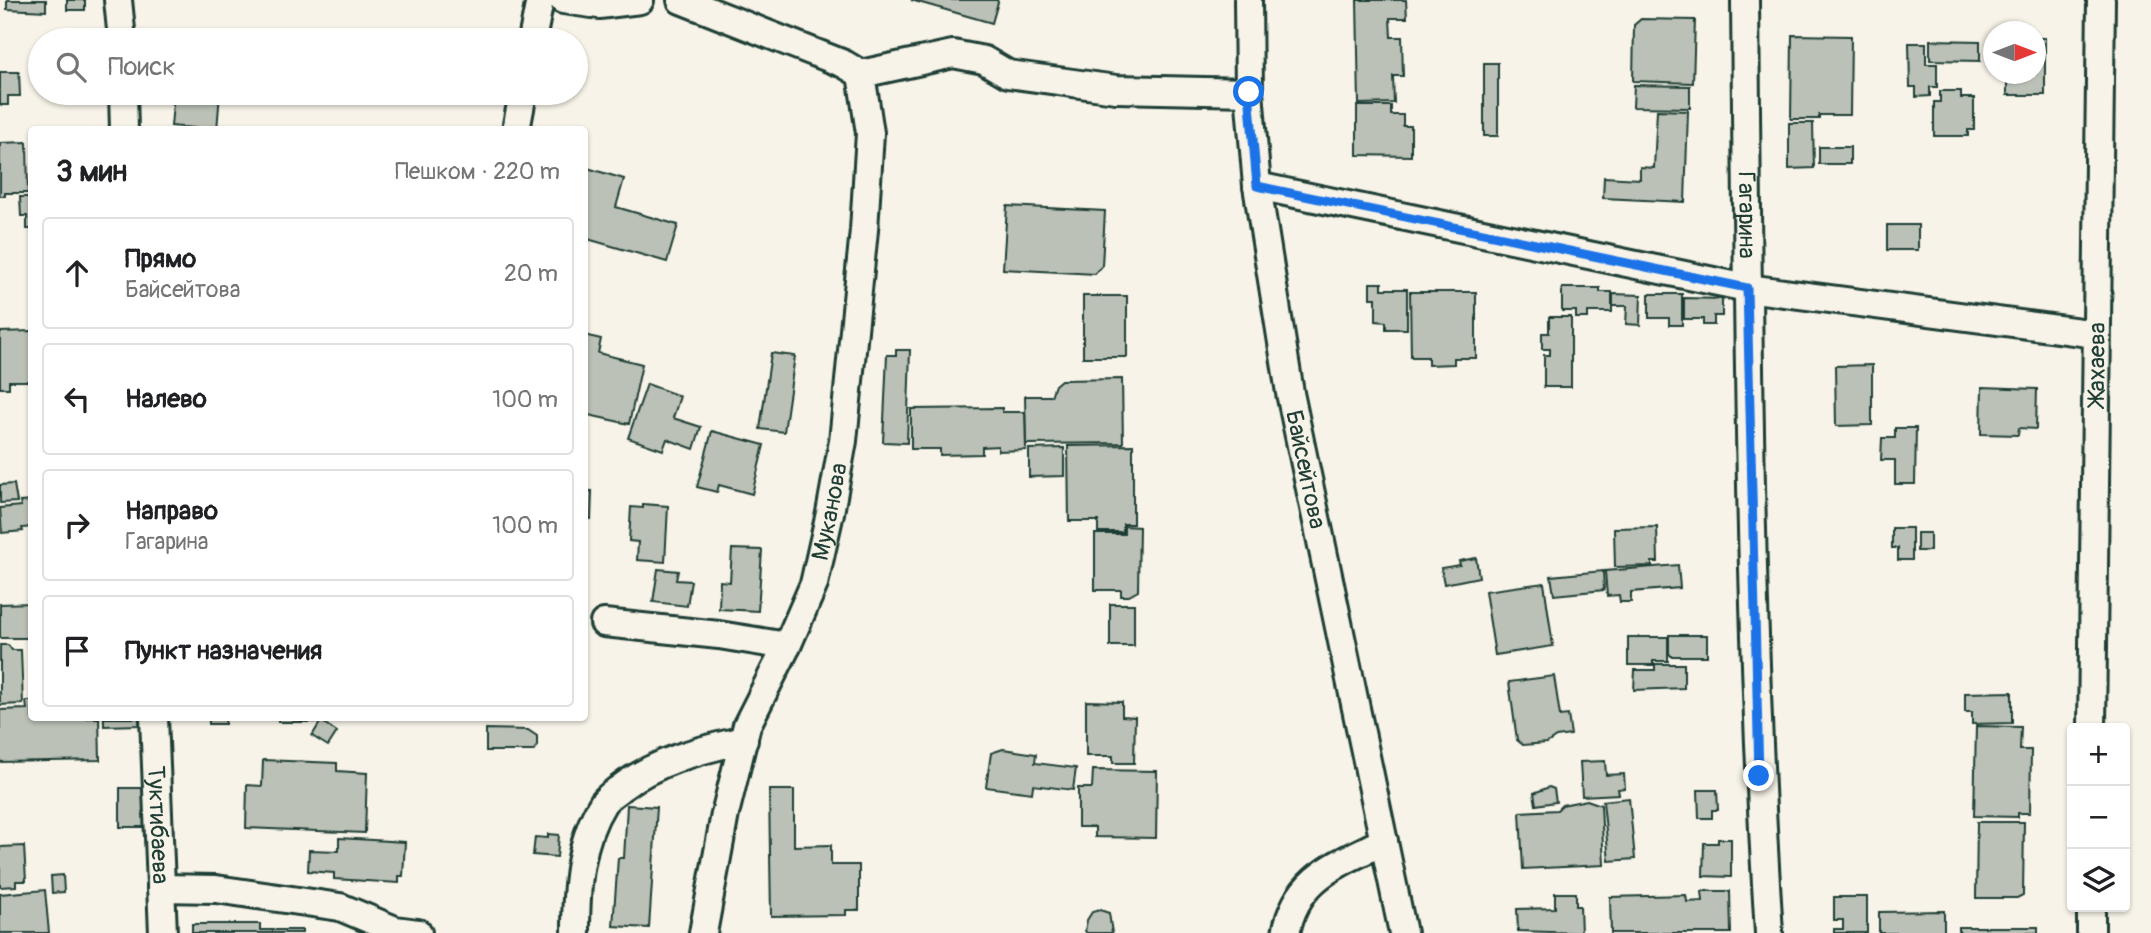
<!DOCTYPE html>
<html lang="ru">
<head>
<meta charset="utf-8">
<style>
	body { margin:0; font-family:Pangolin,sans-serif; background:#f2f2f2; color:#202124 }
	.controls { position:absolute; right:21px; bottom:21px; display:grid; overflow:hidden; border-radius:7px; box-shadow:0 2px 5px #0004 }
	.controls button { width:63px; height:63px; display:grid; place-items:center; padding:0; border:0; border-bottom:2px solid #e0e0e0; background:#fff; color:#202124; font:35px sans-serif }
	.compass { position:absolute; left:1983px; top:21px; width:63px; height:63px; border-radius:50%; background:#fff; box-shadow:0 2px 5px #0004; rotate:90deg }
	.stop { position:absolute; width:21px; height:21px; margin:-16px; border:5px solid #1a73e8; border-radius:50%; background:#fff }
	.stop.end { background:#1a73e8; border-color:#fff; box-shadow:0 2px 7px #0008 }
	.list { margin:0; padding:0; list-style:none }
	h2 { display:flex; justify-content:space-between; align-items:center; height:91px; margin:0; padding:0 28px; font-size:30px }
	h2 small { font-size:23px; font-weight:400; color:#757577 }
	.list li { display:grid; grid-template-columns:46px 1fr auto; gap:21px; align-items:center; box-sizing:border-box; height:112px; margin:0 14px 14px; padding:0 14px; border:2px solid #e0e0e0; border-radius:7px }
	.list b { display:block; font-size:26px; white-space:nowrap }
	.list p { margin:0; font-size:23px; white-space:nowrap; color:#757577 }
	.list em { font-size:23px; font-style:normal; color:#757577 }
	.icon { flex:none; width:38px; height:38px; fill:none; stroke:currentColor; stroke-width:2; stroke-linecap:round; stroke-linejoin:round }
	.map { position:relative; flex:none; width:2151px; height:933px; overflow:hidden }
	.search { position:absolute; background:#fff; box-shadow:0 2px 5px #0004; left:28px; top:28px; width:560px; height:77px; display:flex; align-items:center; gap:18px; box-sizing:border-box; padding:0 24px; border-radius:38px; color:#757577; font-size:26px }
	.panel { position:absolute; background:#fff; box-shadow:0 2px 5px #0004; left:28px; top:126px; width:560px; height:595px; border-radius:7px }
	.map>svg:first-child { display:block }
</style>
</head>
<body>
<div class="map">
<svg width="2151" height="933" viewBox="0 0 2151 933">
	<rect width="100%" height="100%" fill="#f7f3e8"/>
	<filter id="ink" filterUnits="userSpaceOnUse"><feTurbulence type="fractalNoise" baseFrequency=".0143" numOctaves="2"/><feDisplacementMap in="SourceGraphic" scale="14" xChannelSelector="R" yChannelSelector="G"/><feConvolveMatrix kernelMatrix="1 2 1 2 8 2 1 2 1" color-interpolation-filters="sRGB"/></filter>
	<g filter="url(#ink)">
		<g fill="#bbc1b6" stroke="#1f3d34" stroke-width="2">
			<path d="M7,0H46V11L7,9Z"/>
			<rect x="67" y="0" width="18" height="10"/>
			<path d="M911,0H997L998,2L992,23Z"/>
			<path d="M1357,0H1406L1407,18H1390L1391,37H1402L1403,76H1393L1394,103L1359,104Z"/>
			<path d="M1641,19L1695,20L1693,83L1633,81L1634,25Z"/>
			<rect x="82" y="30" width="14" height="10"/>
			<path d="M1792,35L1851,36L1850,115H1819V119H1791Z"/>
			<path d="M2036,38H2045V95H2007V74H2036Z"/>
			<path d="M1930,40L1980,41V61L1930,60Z"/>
			<path d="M1909,43H1926V64H1937V87H1930V96L1916,97V87H1910Z"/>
			<rect x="1484" y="63" width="14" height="73"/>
			<path d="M0,72H19L20,96H8V105H0Z"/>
			<path d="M1634,85L1690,86V108L1633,107Z"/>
			<path d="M1940,91H1961V98H1974V130H1968V136H1934V102H1940Z"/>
			<path d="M174,93H220L217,130L171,126Z"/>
			<path d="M1357,106H1391V115H1403V126H1411V156L1357,155Z"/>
			<path d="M1657,110L1688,111L1685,202L1603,198L1604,177L1640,179V167L1654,168Z"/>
			<path d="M1789,123H1813L1814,168L1789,169Z"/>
			<path d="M27,142L28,193H5V196H0V143Z"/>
			<rect x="1819" y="147" width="31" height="17"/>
			<path d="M584,167L624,179L616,207L678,225L667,262L584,238Z"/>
			<path d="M20,197H32V229H27V216H21Z"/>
			<path d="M1007,206L1105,211L1102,266L1095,274L1003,269Z"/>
			<rect x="1887" y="225" width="31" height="25"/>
			<path d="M1370,283H1382V289H1407V329H1386V322L1376,321V298H1370Z"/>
			<path d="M1562,288H1600V292H1612V312H1588V318H1576V311H1562Z"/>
			<path d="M1410,292H1476V358H1454V364L1428,365V357H1411Z"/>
			<path d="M1613,294L1641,295L1640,325L1626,324L1627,306H1613Z"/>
			<path d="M1649,294H1682V325H1669V318H1649Z"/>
			<rect x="1083" y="296" width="44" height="61"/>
			<path d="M1684,298L1722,299V316H1714V325H1703V319H1684Z"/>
			<path d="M1549,317H1571V387H1544V355H1550V349H1542V333H1549Z"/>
			<path d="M32,331V381H9V388H0V332Z"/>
			<path d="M584,335L601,339L598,353L642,364L629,424L584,414Z"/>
			<path d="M896,350H910L907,443L883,442L887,355H896Z"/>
			<path d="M771,353L795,356L784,432L760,429Z"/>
			<path d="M1872,365V425L1836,426L1835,366Z"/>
			<path d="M1122,379L1123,443L1026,444L1025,396H1051L1055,385L1061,380Z"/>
			<path d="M647,384L680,396L673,418L701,427L694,449L667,439L663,450L628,438Z"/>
			<path d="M1982,387L2037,389L2036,429L2019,428L2018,435L1981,434Z"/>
			<path d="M1002,408V412H1025L1026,450L998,451V446L982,447V454L940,455V449H911V409Z"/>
			<path d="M1895,428H1916L1915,484H1895V460H1881L1882,438H1895Z"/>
			<path d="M712,431L764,445L752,494L719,485L717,492L697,487Z"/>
			<path d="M1133,445V524H1123V532H1098V521H1069L1068,446Z"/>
			<path d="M1064,448V476L1029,477V449Z"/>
			<path d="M14,484L17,502L0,503V485Z"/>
			<path d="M584,491H592L591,519L584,518Z"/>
			<path d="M32,501V527L22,528L23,531L2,533L0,508L21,506L20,502Z"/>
			<path d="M643,504L668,506L665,562L637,560L638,542L629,541L631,507L643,508Z"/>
			<path d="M1124,526L1139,527L1138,591L1129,596H1121V590H1095V534H1124Z"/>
			<path d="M1657,527L1658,562H1652V566L1615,567L1614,528Z"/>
			<path d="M1892,528H1912V560H1898V548H1892Z"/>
			<rect x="1917" y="533" width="13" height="18"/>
			<path d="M732,549L762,550L758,611L719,609L720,581L730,582Z"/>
			<path d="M1476,558L1479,577L1444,584L1441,568L1460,565L1459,561Z"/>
			<path d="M1678,565L1680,588L1631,592V602H1620L1619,595L1607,596L1605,571Z"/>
			<path d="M658,569L678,571L676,580L691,581L687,606L653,602Z"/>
			<path d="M1603,571L1604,590L1554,595L1551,576Z"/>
			<path d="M1544,583L1553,646L1495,655L1485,591Z"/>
			<path d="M32,603V638H0V604Z"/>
			<rect x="1110" y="604" width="24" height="42"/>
			<path d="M1669,635H1707V656H1671L1669,653Z"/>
			<path d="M1628,637H1668V661H1653V665H1628Z"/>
			<path d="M0,645H8L12,650H21L23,704L0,705Z"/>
			<path d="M1655,664H1684V688L1634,690L1635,670H1655Z"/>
			<path d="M1554,676L1560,716L1568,715L1571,735L1556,737L1547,743L1523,745L1517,740L1509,682Z"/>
			<path d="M2012,692V723L1972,724V712H1965V693Z"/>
			<path d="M26,701H32V718H99L100,760L0,762V710L27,709Z"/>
			<path d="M1086,701L1122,702V716L1135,717L1134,763H1113V756H1086Z"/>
			<path d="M104,718H139L140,725L104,726Z"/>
			<path d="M171,718H225V724H209V719Z"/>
			<path d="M269,718H317V722H278V718Z"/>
			<path d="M321,721L337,732L328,746L312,736Z"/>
			<path d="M1976,726L2021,727L2020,750H2031L2030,813H2018V817L1974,816Z"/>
			<path d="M486,729L528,730L537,736V746L533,751H486Z"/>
			<path d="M1003,749L1036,754L1035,763L1076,768L1073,790L1033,785L1032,793L986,787L991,753Z"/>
			<path d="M263,760L337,763V771L367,773L365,833L246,828L247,785L262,786Z"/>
			<path d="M1605,761L1606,775L1624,774L1625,788L1618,789L1619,794L1582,796L1580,762Z"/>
			<path d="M1093,770L1157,771L1156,838L1095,837V827H1078V788H1092Z"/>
			<path d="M1549,787L1554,789L1556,802L1536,805L1534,793Z"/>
			<rect x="120" y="788" width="27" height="39"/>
			<path d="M769,790H794V846L831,845V865H859V910H846V915L771,916Z"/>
			<path d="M1698,790H1717L1718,810H1712V818H1699Z"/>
			<path d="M1629,798L1635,859L1609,861L1603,801Z"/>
			<path d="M1587,800L1601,805L1604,865L1523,869L1520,812L1557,810L1562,805Z"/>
			<path d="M627,805L657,807L649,928L613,926L618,858H624Z"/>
			<path d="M1977,822H2024L2023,895L2017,898H1976Z"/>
			<path d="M548,834L559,835L557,857L533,855L535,837L548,838Z"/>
			<path d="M339,838L405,842L403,876H399V883L334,879V873L308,871L309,850L339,851Z"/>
			<path d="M1718,839H1731V877L1703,876L1704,843H1718Z"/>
			<path d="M24,846L26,881H16V886L0,887V847Z"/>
			<path d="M63,875L64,892L52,893L51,876Z"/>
			<path d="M45,890L49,933H0V894Z"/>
			<path d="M1702,891H1730L1731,933H1611L1610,897L1686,895L1687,902L1703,901Z"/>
			<path d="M1555,893H1576V906H1580L1581,933L1518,931L1517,909L1555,908Z"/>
			<path d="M1834,897H1867V933H1834V929H1843V920H1834Z"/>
			<path d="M1100,910L1109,913L1112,933H1087L1085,931L1087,920L1092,912Z"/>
			<path d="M1944,911V933H1879V912Z"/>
			<path d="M192,924H260V930H302V933H192Z"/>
			<rect x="1959" y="927" width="79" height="6"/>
		</g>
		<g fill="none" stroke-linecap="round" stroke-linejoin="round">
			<defs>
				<g id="minor">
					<path d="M118,0L122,40"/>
					<path d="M563,0L599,5L640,0"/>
					<path d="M681,0L844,64L861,74L953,54L984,60L1008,74L1116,89L1249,92"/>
					<path id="s1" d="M1248,0L1249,92L1257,186L1290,393L1403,933"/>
					<path id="s2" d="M1745,0C1748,311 1749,623 1769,933"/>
					<path d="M532,40L540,0"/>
					<path d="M123,93L124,130"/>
					<path d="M516,130L523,93"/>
					<path d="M1257,186L1747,288L2096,334"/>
					<path d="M604,623L719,635L787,646"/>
					<path id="s3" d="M154,718L163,933"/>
					<path id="s4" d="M2092,728L2101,0"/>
					<path d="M161,888L216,889L340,907L395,930L418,933"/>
					<path d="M576,933C576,889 579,841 603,803C607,797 614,793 619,789C656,761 699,750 744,740"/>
					<path id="s5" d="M703,933L725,814L747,725L787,646L814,584L830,513L843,441L864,230L870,133L861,74"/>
					<path d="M1286,933C1297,876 1337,865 1384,841"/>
					<path d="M2091,933V907"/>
				</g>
			</defs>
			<use href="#minor" stroke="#1f3d34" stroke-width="32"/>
			<use href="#minor" stroke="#f7f3e8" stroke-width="26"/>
		</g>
	</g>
	<g fill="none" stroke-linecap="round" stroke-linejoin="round" filter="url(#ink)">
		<path stroke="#1a73e8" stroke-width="9" d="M1249,92L1257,186L1747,288L1759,776"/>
	</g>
	<g text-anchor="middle" stroke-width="6" stroke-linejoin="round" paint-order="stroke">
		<g font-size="24" fill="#1f3d34" stroke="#f7f3e8">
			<text dy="8" stroke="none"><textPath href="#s2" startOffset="215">Гагарина</textPath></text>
			<text dy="8" stroke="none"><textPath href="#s4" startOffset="364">Жахаева</textPath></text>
			<text dy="8" stroke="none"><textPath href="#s1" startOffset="474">Байсейтова</textPath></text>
			<text dy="8" stroke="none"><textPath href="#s5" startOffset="443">Муканова</textPath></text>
			<text dy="8" stroke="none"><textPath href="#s3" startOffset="107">Туктибаева</textPath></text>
		</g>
	</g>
</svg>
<div class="controls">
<button>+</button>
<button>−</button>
<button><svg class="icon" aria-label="layers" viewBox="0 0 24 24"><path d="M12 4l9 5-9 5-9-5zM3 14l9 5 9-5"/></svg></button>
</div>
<svg class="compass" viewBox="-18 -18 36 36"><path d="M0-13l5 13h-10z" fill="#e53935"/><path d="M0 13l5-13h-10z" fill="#757577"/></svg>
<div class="stop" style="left:1249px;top:92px"></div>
<div class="stop end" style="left:1759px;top:776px"></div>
<div class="search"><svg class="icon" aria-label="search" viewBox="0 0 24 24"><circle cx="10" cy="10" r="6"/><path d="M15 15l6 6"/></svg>Поиск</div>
<section class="panel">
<h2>3 мин<small>Пешком · 220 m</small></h2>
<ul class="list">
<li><svg class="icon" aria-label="ahead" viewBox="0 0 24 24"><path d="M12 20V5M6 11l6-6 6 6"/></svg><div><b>Прямо</b><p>Байсейтова</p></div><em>20 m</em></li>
<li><svg class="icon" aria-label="left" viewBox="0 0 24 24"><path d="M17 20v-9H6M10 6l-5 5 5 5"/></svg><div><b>Налево</b></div><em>100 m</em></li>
<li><svg class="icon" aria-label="right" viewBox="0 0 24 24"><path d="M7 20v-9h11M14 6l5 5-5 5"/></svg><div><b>Направо</b><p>Гагарина</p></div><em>100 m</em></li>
<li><svg class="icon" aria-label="arrive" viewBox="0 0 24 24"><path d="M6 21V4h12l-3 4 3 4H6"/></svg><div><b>Пункт назначения</b></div></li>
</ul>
</section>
</div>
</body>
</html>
